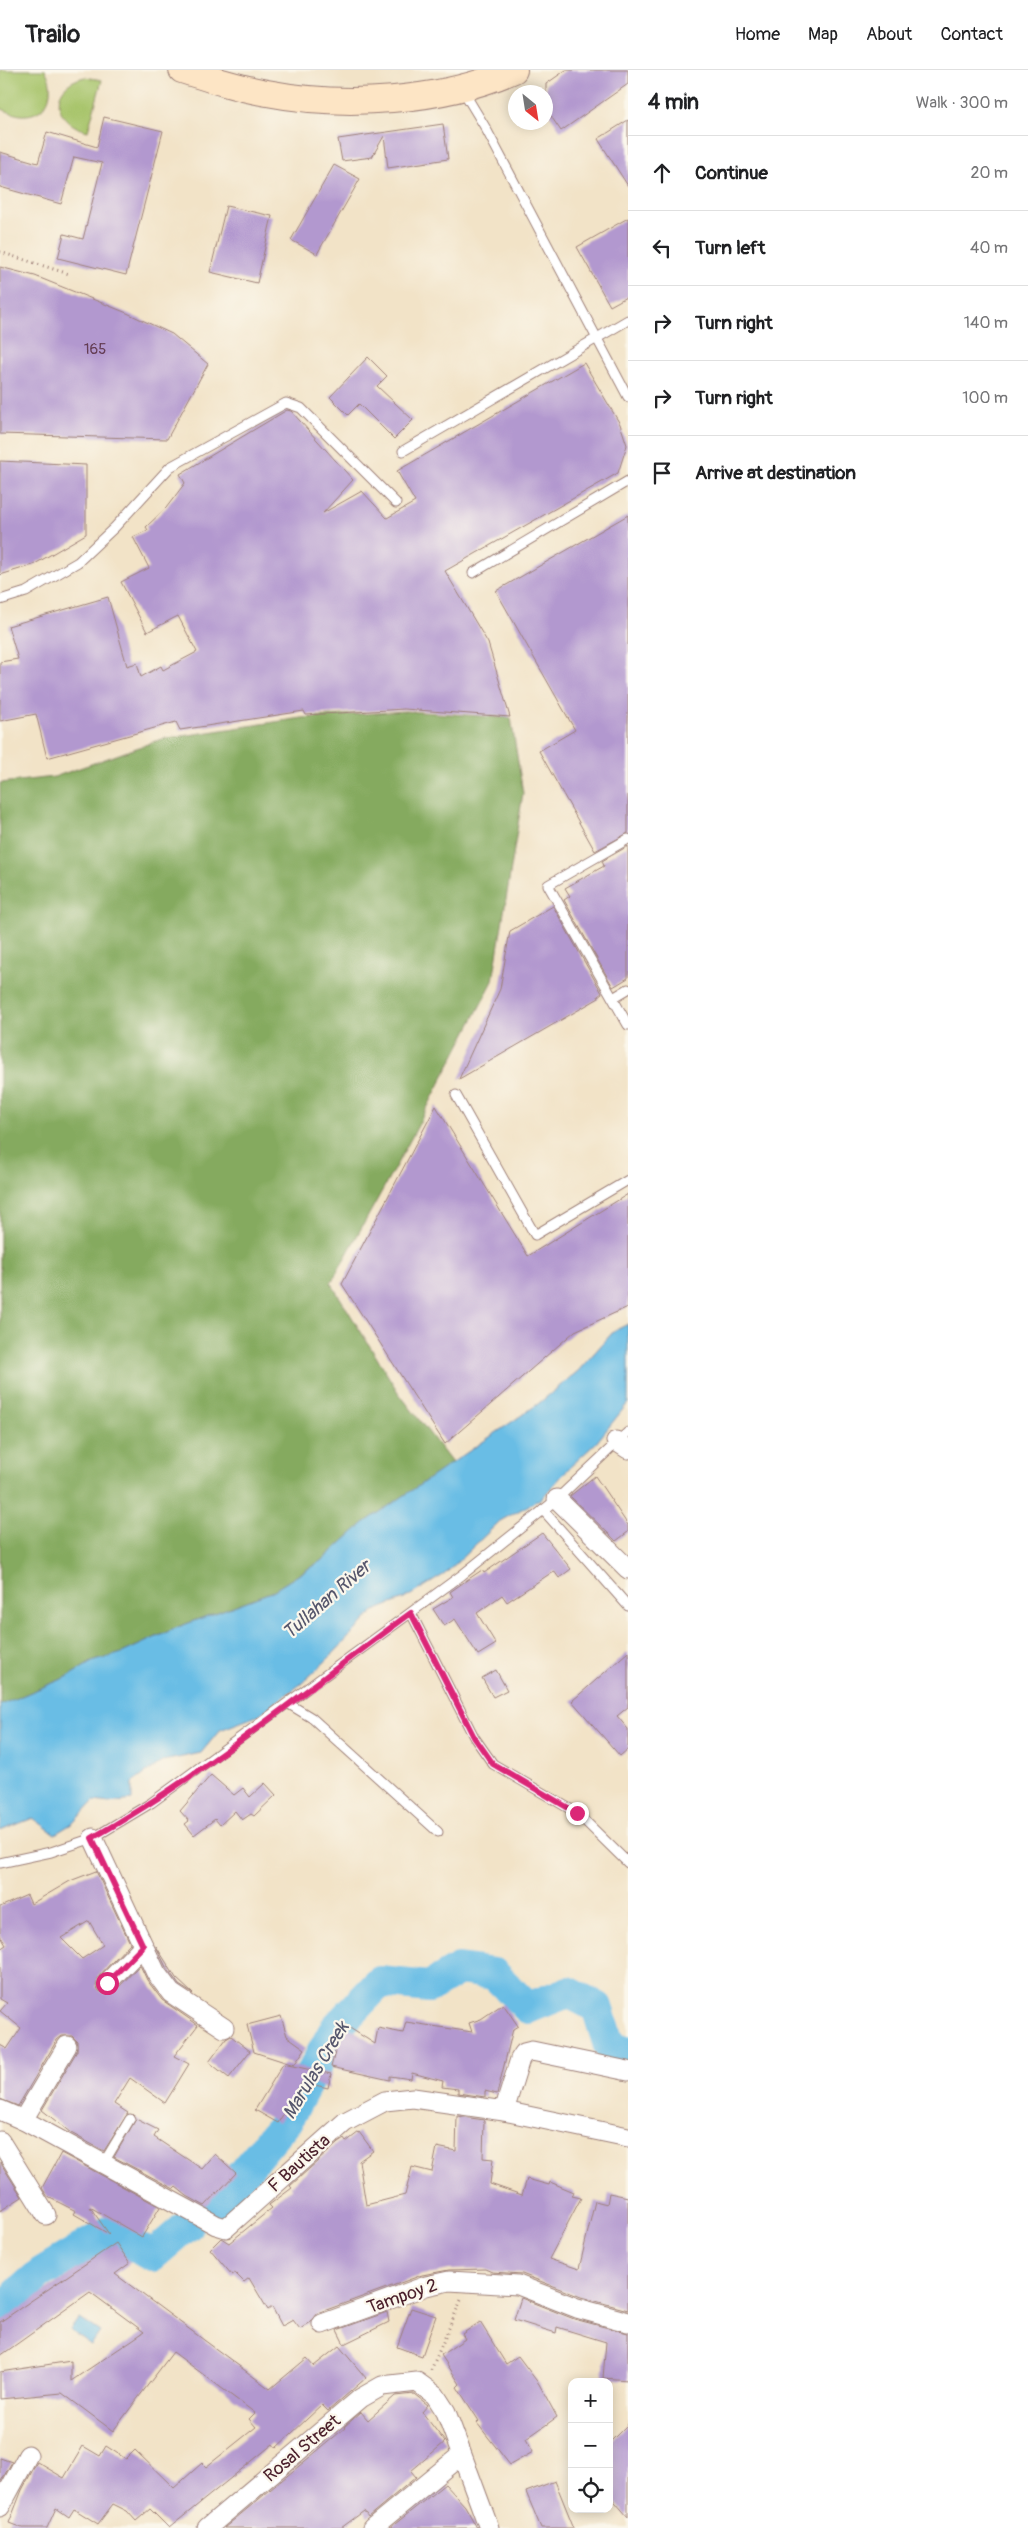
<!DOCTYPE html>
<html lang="en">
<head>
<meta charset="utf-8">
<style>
	body { margin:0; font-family:Pangolin,sans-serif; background:#f6f6f6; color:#202124 }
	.controls { position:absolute; right:15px; bottom:15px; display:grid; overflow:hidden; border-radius:10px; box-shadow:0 2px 12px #0003 }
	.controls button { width:45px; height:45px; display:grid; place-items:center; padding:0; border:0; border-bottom:1px solid #e0e0e0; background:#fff; color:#202124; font:25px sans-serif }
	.compass { position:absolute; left:508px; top:15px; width:45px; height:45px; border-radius:50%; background:#fff; box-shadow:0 2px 12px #0003; rotate:150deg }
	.stop { position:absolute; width:15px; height:15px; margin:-11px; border:4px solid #db2777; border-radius:50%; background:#fff }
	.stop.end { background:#db2777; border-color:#fff; box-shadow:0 1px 5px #0008 }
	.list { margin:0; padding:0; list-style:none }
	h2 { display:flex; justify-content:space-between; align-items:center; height:65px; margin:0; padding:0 20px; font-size:21px }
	h2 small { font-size:16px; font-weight:400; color:#757577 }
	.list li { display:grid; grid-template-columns:32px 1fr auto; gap:15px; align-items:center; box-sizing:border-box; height:75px; padding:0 20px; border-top:1px solid #e0e0e0 }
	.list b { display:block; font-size:19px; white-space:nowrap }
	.list em { font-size:16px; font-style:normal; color:#757577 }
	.icon { flex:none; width:28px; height:28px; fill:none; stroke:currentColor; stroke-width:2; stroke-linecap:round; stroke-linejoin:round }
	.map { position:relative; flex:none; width:628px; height:2458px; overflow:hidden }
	header { display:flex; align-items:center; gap:30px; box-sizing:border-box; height:70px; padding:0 25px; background:#fff; border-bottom:1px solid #e0e0e0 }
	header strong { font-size:24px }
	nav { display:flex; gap:28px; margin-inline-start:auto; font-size:18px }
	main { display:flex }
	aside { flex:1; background:#fff }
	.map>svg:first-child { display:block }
</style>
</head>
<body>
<header>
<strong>Trailo</strong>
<nav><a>Home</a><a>Map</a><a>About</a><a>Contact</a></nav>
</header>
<main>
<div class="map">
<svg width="628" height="2458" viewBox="0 0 628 2458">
	<rect width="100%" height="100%" fill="#fbf7ec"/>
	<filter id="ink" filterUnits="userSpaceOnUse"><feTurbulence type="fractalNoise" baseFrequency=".02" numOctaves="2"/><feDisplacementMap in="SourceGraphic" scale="10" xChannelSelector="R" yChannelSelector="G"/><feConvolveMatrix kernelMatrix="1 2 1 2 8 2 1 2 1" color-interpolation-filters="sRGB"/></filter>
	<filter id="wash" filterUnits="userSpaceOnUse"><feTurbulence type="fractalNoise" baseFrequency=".0096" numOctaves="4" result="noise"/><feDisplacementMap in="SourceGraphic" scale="20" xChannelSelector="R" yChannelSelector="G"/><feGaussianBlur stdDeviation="1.12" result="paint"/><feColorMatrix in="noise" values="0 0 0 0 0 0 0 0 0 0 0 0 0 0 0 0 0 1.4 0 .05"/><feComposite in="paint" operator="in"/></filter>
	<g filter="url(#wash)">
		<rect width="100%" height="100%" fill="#f2e3c7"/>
		<g fill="#a7c46b" stroke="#78724b">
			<path d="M0,0H45C56,17 50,43 27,45C18,46 8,42 0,38Z"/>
			<path d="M85,7L102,10L88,61C52,53 48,15 85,7Z"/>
		</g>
		<path fill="#85aa5f" stroke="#686445" d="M405,641L511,648L523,723L493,911L413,1065L331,1213L398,1322L452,1393L364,1453L324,1489L271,1522L178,1557L122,1583L92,1592L67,1607L0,1635V713L54,707L162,669L301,648Z"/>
		<g fill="#69bde5" stroke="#5a6e88">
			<path d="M628,1254V1333L596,1373L570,1397L542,1428L500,1451L445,1504L404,1529L374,1541L329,1588L301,1614L257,1646L220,1660L201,1683L163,1691L132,1713V1730L109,1733L94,1731L73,1753L55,1764L33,1748L0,1761V1635L67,1607L92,1592L122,1583L178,1557L271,1522L324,1489L364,1453L538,1334L578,1301L614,1261Z"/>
			<path d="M79,2248L100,2262L91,2275L70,2260Z"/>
		</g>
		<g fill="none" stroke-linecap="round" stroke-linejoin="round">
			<g stroke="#69bde5" stroke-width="32">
				<path d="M208,2139L226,2123L287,2050L335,1959L380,1912L429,1917L459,1899L494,1904L528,1938L568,1922L597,1937L609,1976L628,1983"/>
				<path d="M0,2239L41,2203L109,2162L152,2186L188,2155"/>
			</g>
		</g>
		<g id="blocks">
			<g fill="#b298cf" fill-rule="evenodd">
				<path d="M566,0H628V14L561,61L546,39V14Z"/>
				<path d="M104,47L163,61L126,205L58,188L64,164L83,169L102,93L74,87L61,134L0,117V82L38,93L47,62L97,77Z"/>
				<path d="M628,50V116L598,69Z"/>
				<path d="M443,54L448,89L388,98L384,66L372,87L342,91L338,69Z"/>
				<path d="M334,95L360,109L317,184L291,170Z"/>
				<path d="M226,136L272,146L257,213L210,202Z"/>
				<path d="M628,148V226L610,236L577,177Z"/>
				<path d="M0,197L35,206L127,243L172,264L208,294L167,369L0,364Z"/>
				<path d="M368,287L387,306L377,316L413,350L394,369L359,334L348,345L330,327Z"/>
				<path d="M584,293L620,354L627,375L618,403L445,501L488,573L510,647L404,639L306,645L304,641L180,660L176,652L47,688L36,644L0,651V592L18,589L8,556L108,527L127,596L137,593L141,607L161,596L163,600L197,582L178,546L147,562L121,512L149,498L133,467L148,460L146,457L166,438L185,413L180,404L287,340L291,341L353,410L323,443L362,421L387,448L415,432L397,401Z"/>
				<path d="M0,391L86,395V464L33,495L0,505Z"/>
				<path d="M628,445V763L595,781L539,681L575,660L496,521Z"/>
				<path d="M628,776V908L613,917L564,830L570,826L565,818L604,796L602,791Z"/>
				<path d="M553,836L602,923L598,926L599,928L459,1009L500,919L510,861Z"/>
				<path d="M436,1036L528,1186L628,1124V1237L575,1261L445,1374L342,1214Z"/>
				<path d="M595,1406L628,1455V1462L616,1471L570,1426Z"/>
				<path d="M542,1463L571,1499L559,1508L554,1501L507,1532L502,1525L477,1543L496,1574L478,1585L455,1549L444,1556L433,1539L453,1527L450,1522L467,1510L482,1500L484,1503Z"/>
				<path d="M628,1582V1637L617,1646L628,1659V1679L620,1686L572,1631Z"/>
				<path d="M496,1600L507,1620L493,1627L482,1608Z"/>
				<path d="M211,1705L234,1725L243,1718L250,1727L265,1713L276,1725L254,1746L251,1744L242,1750L235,1741L220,1755L215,1749L194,1765L185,1754L189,1751L180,1741Z"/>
				<path d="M96,1801L130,1873L99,1906L96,1916L99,1921L105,1924L115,1921L140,1895L147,1910L162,1930L198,1955L174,1986L189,1994L165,2033L130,2008L114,2034L128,2043L104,2081L71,2063L42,2040L77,1981V1971L72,1966H62L57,1970L18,2036L0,2029V1975L7,1979L21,1958L0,1941L7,1933L0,1929V1879L6,1875L0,1865V1837L27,1825L31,1834L70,1811ZM89,1851L103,1875L82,1889L61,1868Z"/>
				<path d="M156,1876L176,1908L193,1924L179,1915L166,1897Z"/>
				<path d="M503,1934L518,1956L513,1959L497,2024L485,2021V2027L458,2023V2019L442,2017L443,2011L412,2003L411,2009L390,2006V2010L331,1997L340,1963L345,1955L375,1974L378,1958L403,1963L406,1952L472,1962L469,1953L481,1949Z"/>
				<path d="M281,1946L287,1966L305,1979L294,1995L254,1982L247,1955Z"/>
				<path d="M231,1966L250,1981L229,2008L209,1992L226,1969Z"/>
				<path d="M283,1994L331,2004L328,2018L302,2012L278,2053L255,2040Z"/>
				<path d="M457,2046L484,2050L483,2088L493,2089L490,2114L522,2125L527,2109L549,2115L550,2112L574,2122L572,2126L581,2128L549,2189L579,2199L595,2131L607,2134L609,2123L628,2127V2240L581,2227L522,2204L492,2202L485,2199L449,2200L422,2205L318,2243L311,2252L300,2259L293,2250L282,2256L272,2237L268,2240L249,2208L244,2212L235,2203L232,2205L210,2179L221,2168L229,2173L272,2138L269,2135L292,2118L290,2116L338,2073L344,2069L346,2072L359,2062L373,2081L359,2091L366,2135L405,2125L412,2097L432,2102L437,2077L456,2081Z"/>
				<path d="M136,2049L158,2060L154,2067L202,2099L215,2084L236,2103L205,2136L187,2126L176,2117L174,2119L114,2087Z"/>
				<path d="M61,2083L160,2137L142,2167L90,2137L109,2164L74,2144L76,2141L48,2127L42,2118Z"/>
				<path d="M0,2092L22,2127L0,2141Z"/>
				<path d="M116,2173L130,2193L115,2204L270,2319L307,2288L314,2296L339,2276L366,2308L328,2341L322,2335L276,2378L273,2374L169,2458L150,2439L136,2451L127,2441L113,2434L98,2454L74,2439L69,2447L56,2438L47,2458H22L9,2453L22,2420L37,2392L64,2408L83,2376L100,2386L106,2376L126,2389L135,2380L174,2418L202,2393L206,2397L256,2357L249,2349L255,2343L173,2282L113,2361L62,2323L0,2329V2302L71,2291V2311L144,2262L90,2222L0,2286V2252Z"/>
				<path d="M521,2228L574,2249L628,2263V2310L603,2308L606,2272L557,2257L556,2263L514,2250Z"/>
				<path d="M411,2238L436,2246L422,2286L397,2277Z"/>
				<path d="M387,2242L389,2252L344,2274L337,2260Z"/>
				<path d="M480,2252L506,2294L518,2286L539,2314L557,2347L526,2369L533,2382L510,2395L477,2353L479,2351L457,2317L460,2314L441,2285L465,2269L462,2264Z"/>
				<path d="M414,2324L428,2335L422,2342L445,2372L411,2401L416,2407L368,2447L364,2441L341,2458H224L345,2358L344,2357L361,2342L368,2350L395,2326Z"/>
				<path d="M628,2354V2447L609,2425V2373Z"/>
				<path d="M0,2388L12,2392L0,2413Z"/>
				<path d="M555,2411L574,2458H541L526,2422Z"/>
				<path d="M445,2414L465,2436L477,2458H390Z"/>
			</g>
		</g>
	</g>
	<g filter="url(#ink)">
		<use href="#blocks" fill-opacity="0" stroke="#9e8179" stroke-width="1"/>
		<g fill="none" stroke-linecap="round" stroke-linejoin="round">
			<defs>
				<g id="lane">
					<path d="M462,19L485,57L628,327"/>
					<path d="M403,381L628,250"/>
					<path d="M473,503L628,411"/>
					<path d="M0,530L26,522L78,492L115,457L170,397L286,333L301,338L396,433"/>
					<path d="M628,769L548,815L628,955"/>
					<path d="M613,928L628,919"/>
					<path d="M456,1025L535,1165L628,1110"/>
					<path d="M543,1440L628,1536"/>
					<path d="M411,1543L474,1667L493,1694L577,1743L628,1793"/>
					<path d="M289,1634L312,1648L438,1762"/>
					<path d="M0,1793L51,1782L93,1768L151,1733L462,1505L557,1429L628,1362"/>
					<path d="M103,2094L130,2049"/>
				</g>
				<g id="street">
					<path d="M616,1371L628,1379"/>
					<path d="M557,1429L628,1499"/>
					<path d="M93,1768L156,1903L171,1923L224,1958"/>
					<path d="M107,1913L143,1876"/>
					<path d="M0,2040L23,2050L216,2155L226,2158L345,2052L385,2031L413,2028L504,2041L628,2067"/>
					<path d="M504,2041L520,1989L524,1983L532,1981L628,2001"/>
					<path d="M23,2050L67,1976"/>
					<path d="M0,2071L46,2145"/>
					<path d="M322,2254L426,2216L449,2211L518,2215L577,2238L628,2252"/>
					<path d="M0,2437L28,2385"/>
					<path d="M207,2458L361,2328L382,2316L417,2312L435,2325L446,2342L489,2458"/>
					<path d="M372,2458L461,2385"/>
				</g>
				<path id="secondary" d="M182,0C210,9 238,18 267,23C344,38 441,32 514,0"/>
			</defs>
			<use href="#lane" stroke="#9e8179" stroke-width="11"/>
			<use href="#street" stroke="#9e8179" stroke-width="21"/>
			<use href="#secondary" stroke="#9e8179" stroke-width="28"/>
			<g stroke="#9e8179" stroke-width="3" stroke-dasharray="1 4" stroke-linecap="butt">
				<path d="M0,182L69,204"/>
				<path d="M431,2300L461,2230"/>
			</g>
			<use href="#lane" stroke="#fff" stroke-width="9"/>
			<use href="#street" stroke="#fff" stroke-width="19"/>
			<use href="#secondary" stroke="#fde5c5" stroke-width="26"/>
		</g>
	</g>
	<g fill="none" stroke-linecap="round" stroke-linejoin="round" filter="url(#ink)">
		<path stroke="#db2777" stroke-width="6" d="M107,1913L143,1876L92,1768C206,1704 306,1619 411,1543L474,1667L493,1694L577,1743"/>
	</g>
	<g text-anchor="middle" stroke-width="4.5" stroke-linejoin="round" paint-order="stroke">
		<g font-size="15" fill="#643d54">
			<text x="95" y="284">165</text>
		</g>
		<g font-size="18" fill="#4a1f2b" stroke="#fbf7ec">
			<text transform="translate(299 2093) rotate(-42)" y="6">F Bautista</text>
			<text transform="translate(402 2226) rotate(-19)" y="6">Tampoy 2</text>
			<text transform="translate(302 2378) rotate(-40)" y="6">Rosal Street</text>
		</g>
		<g font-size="19" font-style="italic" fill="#55566c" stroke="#fbf7ec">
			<text transform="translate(326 1529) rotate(-41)" y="7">Tullahan River</text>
			<text transform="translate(315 2000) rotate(-59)" y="7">Marulas Creek</text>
		</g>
	</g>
</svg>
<div class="controls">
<button>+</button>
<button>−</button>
<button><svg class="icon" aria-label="locate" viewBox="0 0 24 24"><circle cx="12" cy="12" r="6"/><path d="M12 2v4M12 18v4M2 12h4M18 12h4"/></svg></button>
</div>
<svg class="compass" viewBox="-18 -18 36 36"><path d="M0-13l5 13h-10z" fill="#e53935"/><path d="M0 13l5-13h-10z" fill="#757577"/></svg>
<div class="stop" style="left:107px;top:1913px"></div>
<div class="stop end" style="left:577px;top:1743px"></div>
</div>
<aside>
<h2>4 min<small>Walk · 300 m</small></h2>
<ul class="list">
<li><svg class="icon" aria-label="ahead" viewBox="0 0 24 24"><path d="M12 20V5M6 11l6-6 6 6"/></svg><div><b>Continue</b></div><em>20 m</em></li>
<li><svg class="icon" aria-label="left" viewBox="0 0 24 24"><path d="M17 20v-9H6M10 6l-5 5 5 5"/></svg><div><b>Turn left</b></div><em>40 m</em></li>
<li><svg class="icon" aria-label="right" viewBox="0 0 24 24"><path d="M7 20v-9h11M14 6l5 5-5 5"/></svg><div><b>Turn right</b></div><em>140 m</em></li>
<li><svg class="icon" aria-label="right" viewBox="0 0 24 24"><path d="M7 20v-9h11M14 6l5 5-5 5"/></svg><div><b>Turn right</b></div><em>100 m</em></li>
<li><svg class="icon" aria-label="arrive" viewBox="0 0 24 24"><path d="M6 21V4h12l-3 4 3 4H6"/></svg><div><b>Arrive at destination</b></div></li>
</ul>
</aside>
</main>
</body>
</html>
